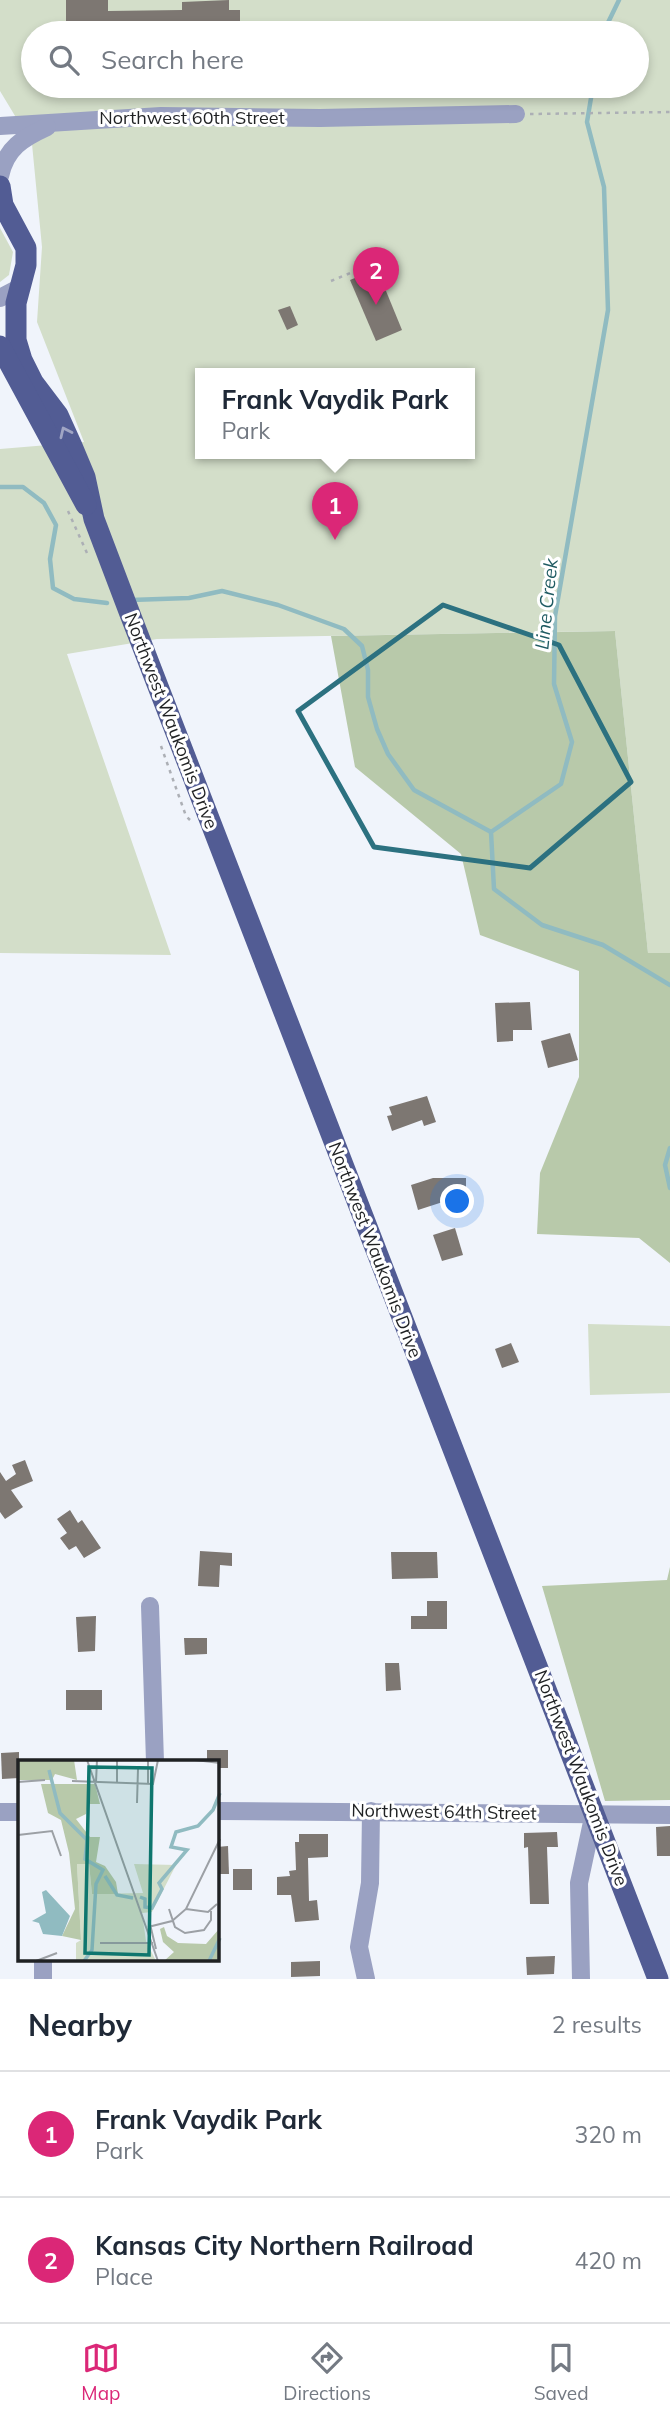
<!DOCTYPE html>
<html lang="en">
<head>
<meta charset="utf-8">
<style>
	body { margin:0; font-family:Mulish,sans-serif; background:#f2f2f3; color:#1f2937 }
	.you { position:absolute; left:458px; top:1202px; width:24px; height:24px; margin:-18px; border:5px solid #fff; border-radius:50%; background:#1a73e8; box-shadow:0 0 0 10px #1a73e833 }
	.badge { display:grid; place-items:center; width:46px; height:46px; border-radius:50%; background:#db2777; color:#fff; font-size:23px; font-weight:700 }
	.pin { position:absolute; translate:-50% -58px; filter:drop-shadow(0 2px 4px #0008) }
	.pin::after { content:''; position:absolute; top:37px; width:24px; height:21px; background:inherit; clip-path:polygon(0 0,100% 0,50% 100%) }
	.popup { position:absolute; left:195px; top:368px; width:280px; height:91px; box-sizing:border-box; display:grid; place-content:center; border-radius:0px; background:#fff; filter:drop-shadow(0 2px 5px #0005); font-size:23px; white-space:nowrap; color:#747a83 }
	.popup b { font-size:26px; color:#1f2937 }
	.popup::after { content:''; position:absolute; left:50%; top:100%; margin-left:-14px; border:14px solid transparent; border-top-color:#fff }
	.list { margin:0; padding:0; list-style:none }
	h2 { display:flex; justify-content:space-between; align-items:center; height:91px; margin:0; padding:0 28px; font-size:30px }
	h2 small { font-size:23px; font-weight:400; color:#747a83 }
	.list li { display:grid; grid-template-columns:46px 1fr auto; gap:21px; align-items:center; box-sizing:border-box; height:126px; padding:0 28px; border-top:2px solid #e0e1e3 }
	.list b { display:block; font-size:26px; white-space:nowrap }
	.list p { margin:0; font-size:23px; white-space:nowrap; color:#747a83 }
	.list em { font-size:23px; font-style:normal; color:#747a83 }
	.icon { flex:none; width:38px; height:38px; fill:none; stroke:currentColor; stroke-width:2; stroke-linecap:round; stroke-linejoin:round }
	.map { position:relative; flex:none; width:670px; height:1979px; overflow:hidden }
	.search { position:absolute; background:#fff; box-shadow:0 4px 10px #0003; left:21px; right:21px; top:21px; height:77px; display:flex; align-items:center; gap:18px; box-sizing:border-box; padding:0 24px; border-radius:38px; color:#747a83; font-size:26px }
	.sheet { height:343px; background:#fff }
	nav { display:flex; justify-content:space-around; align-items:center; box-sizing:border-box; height:98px; border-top:2px solid #e0e1e3; background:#fff; font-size:19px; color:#747a83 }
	nav a { display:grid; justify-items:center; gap:4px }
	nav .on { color:#db2777 }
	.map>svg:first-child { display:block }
</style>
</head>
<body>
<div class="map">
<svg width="670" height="1979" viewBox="0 0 670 1979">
	<rect width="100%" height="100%" fill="#f0f4fb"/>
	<g fill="#d3dec9" fill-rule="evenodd">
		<path d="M0,0H670V953H648L615,631L157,639L67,654L171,955L0,953V449L84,442L37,322L42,247L32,144L0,91ZM33,33H637V86H33ZM200,374H470V454H200Z"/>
		<path d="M0,228L13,252L9,275L0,282Z"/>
		<path d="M588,1324L670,1326V1393L590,1395Z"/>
	</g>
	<g fill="#b8c9aa">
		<path d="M615,631L648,953H670V1263L639,1238L537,1234L540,1173L579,1077V971L480,935L461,854L355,767L331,636Z"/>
		<path d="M670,1567V1800L605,1801L542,1586L667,1580Z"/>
	</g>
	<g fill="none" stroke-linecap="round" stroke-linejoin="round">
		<g stroke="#90bbc1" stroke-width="4.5">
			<path d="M603,33L619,0"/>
			<path d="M593,86L587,122L604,187L608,310L555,616L554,684L572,742L561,784L491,832L494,889L542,925L603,945L670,985"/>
			<path d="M0,487H23L44,503L56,525L50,559L53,588L74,599L107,603"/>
			<path d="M131,600L189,598L222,591L278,605L344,629L362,646L368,670V697L377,729L388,754L414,790L491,832"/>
			<path d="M670,1148L665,1165L670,1188"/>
		</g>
	</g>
	<g fill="#7d7772">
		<path d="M66,0H108V11L182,10V2L229,0V10H240V33H66Z"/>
		<path d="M377,269L402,330L376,341L350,280Z"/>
		<path d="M290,306L298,325L287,330L278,310Z"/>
		<path d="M530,1002L532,1030H513V1041L497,1042L495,1003Z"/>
		<path d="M570,1033L578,1060L548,1068L541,1041Z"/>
		<path d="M427,1096L436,1122L424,1126L422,1120L392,1131L387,1116L392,1115L389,1107Z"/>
		<path d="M433,1178H466V1199H452L418,1210L411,1185Z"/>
		<path d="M455,1228L463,1255L442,1261L433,1235Z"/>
		<path d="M511,1343L519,1362L502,1368L495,1349Z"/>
		<path d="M25,1460L33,1481L11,1490L23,1507L5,1519L0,1512V1472L6,1481L16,1474L12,1465Z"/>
		<path d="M70,1510L78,1523L82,1520L101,1548L84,1558L76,1546L69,1550L60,1538L67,1533L57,1519Z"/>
		<path d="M200,1551L232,1553V1566L220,1565L219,1587L198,1586Z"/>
		<path d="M391,1552H437L438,1578L392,1579Z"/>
		<path d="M427,1601H447V1629H411V1616H427Z"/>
		<path d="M96,1616L95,1651L78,1652L76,1617Z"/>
		<path d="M184,1638H207V1654L185,1655Z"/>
		<path d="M385,1663H399L401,1690L386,1691Z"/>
		<rect x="66" y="1690" width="36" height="20"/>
		<path d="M207,1750H228V1768H217V1762H207Z"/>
		<path d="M19,1752V1778L2,1779L1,1753Z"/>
		<path d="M670,1826V1856H657L656,1827Z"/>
		<path d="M557,1832L558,1847H547L549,1904H530L528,1847L524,1848V1833Z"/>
		<path d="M299,1834H328V1857L308,1858L309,1901L317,1900L319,1920L295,1922L291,1895H277V1877L290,1876L289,1871L296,1870L295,1842H299Z"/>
		<path d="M228,1846L229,1874H218L217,1847Z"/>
		<rect x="233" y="1869" width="19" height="21"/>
		<path d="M555,1956L554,1974L527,1975L526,1957Z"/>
		<path d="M320,1961V1976L291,1977V1962Z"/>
	</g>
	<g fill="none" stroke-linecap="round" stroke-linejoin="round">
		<g stroke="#acafb5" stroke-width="2.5" stroke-dasharray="3.5 5" stroke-linecap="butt">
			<path d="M530,114L670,112"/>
			<path d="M331,281L377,262"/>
			<path d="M68,511L87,553"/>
			<path d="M161,746L186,816L190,820"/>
		</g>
		<g stroke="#9aa1c2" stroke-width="18">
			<path d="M0,126L161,116L320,118L516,114"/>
			<path d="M0,176C6,148 23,138 47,127"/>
			<path d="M0,298L19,288"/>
			<path d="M150,1606L155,1762"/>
			<path d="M217,1811L670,1815"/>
			<path d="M0,1812H19"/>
			<path d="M43,1960V1979"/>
			<path d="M366,1979L359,1947L370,1883L371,1811"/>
			<path d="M581,1979L579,1883L594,1813"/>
		</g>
		<g stroke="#525c94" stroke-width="21">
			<path d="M0,186L3,205L26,248V265L16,303V340L22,360L33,382L58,415L72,446L85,477L94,519L130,614L658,1979"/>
			<path d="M0,346L86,505"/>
		</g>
	</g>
	<defs><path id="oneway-chevron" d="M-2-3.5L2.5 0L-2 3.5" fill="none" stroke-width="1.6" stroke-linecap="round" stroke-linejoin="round" transform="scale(1.75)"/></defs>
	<use stroke="#a0a5c4" href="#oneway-chevron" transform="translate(65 432) rotate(-115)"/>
	<path fill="none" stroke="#2c7180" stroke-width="5" stroke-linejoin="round" d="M443,605L559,645L631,782L530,868L374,847L298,711Z"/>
	<g text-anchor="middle" stroke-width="6" stroke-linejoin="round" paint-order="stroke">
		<g font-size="18" fill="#1f2123" stroke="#fff">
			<text x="192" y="124">Northwest 60th Street</text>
			<text transform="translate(171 721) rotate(69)" y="6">Northwest Waukomis Drive</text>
			<text transform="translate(375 1250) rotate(69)" y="6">Northwest Waukomis Drive</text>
			<text transform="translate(581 1778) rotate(69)" y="6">Northwest Waukomis Drive</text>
			<text transform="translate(444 1812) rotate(1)" y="6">Northwest 64th Street</text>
		</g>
		<g font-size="19" font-style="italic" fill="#1f5b62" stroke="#fff">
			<text transform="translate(546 604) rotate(-84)" y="7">Line Creek</text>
		</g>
	</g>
	<g transform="translate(18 1760)">
		<rect width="201" height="201" fill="#f0f4fb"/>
		<path d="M59,104H71L74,134L125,133L116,104L158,105L134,152L124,153L128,181L138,201H58V183L63,180Z" fill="#d3dec9"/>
		<path d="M0,0H56L59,20L37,14L34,20H0ZM23,24H77L82,44H70L68,54L58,59L72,77H82L78,102L87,106L98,122L100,134H74L71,104H59L63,180L44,176L57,149L51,93L43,60L30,53ZM146,167L149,176L160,183L188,184L201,169V201H146L156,192L145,182L142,169Z" fill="#b8c9aa"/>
		<path d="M28,130L52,156L44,176L25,174L21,163L14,161L28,153L24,132Z" fill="#90bbc1"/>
		<path fill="none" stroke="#90bbc1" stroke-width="3.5" d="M31,10L42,53L69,80L67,99L85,110L78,124L74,190L66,201M87,116L99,135L115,138M122,137L127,139V147L134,148L144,129L141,123L169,90L153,87L158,72L180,66L195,50L202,33M191,201L202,178"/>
		<path fill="none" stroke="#9ca0a5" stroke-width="2" d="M69,0L140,201M130,0V24M177,0L202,3M54,21L135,24L140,0M0,22L27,20M78,22L79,0M99,23V0M119,43L120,9M0,75L34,71L43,96M151,149L157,167L167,173L186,170L193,160V151M168,149L190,152L199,144M131,160L138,189M130,167L154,161L168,149L202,79M82,183H135M18,201L39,193"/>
		<path fill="#0f766e" fill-opacity="0.15" stroke="#0f766e" stroke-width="3.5" d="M71,7L134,8L131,195L67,193Z"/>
		<rect width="201" height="201" fill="none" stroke="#1f2123" stroke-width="3.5"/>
	</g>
</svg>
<div class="you"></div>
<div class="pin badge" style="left:335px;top:540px">1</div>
<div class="popup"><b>Frank Vaydik Park</b>Park</div>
<div class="pin badge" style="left:376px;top:305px">2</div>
<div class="search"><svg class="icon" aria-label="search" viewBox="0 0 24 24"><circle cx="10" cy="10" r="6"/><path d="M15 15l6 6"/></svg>Search here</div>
</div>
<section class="sheet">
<h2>Nearby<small>2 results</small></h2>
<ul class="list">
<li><span class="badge">1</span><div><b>Frank Vaydik Park</b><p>Park</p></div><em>320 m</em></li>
<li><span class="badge">2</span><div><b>Kansas City Northern Railroad</b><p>Place</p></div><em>420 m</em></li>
</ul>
</section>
<nav>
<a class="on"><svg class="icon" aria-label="map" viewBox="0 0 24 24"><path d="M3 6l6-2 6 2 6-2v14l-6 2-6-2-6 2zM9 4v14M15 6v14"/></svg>Map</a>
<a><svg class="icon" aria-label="directions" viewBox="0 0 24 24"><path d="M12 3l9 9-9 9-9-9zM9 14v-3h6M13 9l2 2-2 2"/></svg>Directions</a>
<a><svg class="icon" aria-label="saved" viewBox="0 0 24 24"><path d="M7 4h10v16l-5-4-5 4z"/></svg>Saved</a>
</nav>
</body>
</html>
